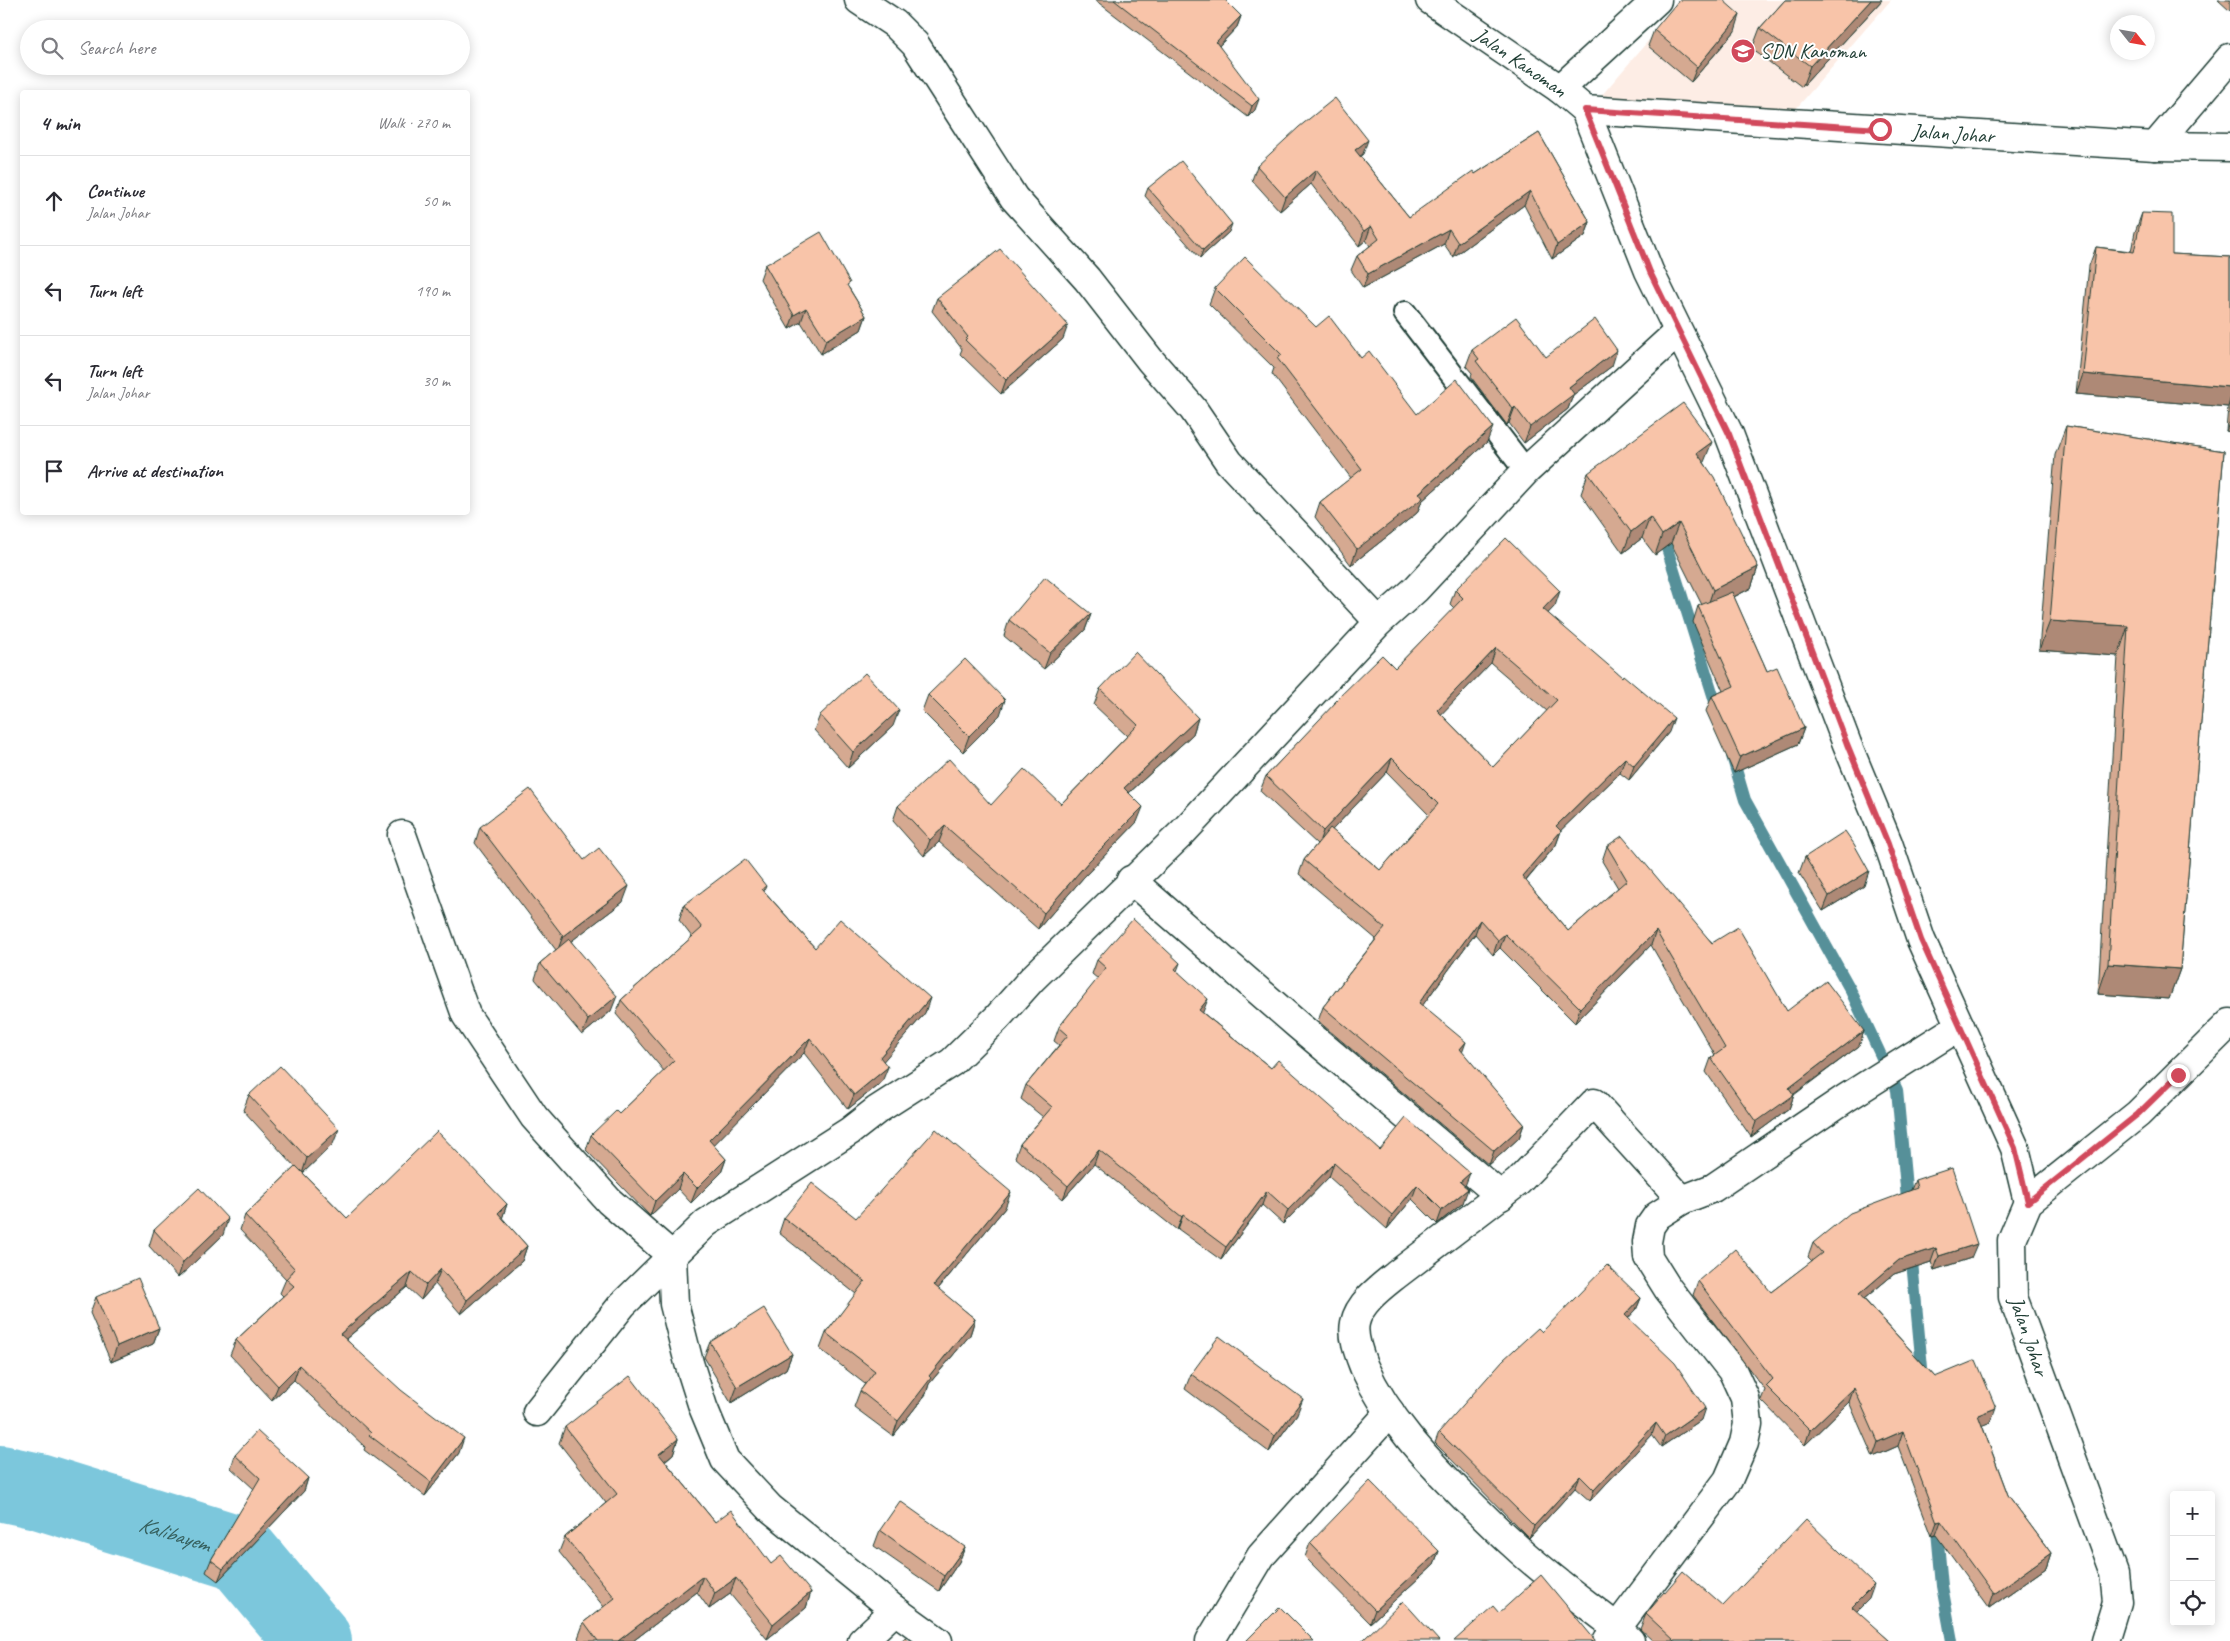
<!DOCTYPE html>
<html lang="en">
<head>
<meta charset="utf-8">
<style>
	body { margin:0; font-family:Caveat,sans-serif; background:#f7f7f7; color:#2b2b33 }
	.controls { position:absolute; right:15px; bottom:15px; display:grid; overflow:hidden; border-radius:5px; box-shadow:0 2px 12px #0003 }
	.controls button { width:45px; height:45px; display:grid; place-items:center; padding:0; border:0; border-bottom:1px solid #e1e1e2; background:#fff; color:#2b2b33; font:25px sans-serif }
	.compass { position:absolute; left:2110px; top:15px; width:45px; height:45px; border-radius:50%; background:#fff; box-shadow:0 2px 12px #0003; rotate:121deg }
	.stop { position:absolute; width:15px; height:15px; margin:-11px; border:4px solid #d1495b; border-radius:50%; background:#fff }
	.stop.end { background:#d1495b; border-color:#fff; box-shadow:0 1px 5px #0008 }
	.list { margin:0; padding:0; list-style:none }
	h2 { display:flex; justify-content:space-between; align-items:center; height:65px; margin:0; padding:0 20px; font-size:21px }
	h2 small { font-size:16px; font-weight:400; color:#7c7c81 }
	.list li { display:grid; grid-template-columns:32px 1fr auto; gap:15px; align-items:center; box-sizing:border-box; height:90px; padding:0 20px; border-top:1px solid #e1e1e2 }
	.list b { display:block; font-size:19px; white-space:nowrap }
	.list p { margin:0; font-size:16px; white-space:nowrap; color:#7c7c81 }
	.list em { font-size:16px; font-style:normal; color:#7c7c81 }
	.icon { flex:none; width:28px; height:28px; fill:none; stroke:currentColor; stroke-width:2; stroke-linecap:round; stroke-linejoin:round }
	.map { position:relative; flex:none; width:2230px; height:1641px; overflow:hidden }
	.search { position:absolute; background:#fff; box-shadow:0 2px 12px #0003; left:20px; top:20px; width:450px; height:55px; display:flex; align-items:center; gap:12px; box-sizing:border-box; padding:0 18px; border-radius:28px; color:#7c7c81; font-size:19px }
	.panel { position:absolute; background:#fff; box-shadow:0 2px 12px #0003; left:20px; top:90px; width:450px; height:425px; border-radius:5px }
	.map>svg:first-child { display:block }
</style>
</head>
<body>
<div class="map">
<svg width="2230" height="1641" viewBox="0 0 2230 1641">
	<rect width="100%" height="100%" fill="#fff"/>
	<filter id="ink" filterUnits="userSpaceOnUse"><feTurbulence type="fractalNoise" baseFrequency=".02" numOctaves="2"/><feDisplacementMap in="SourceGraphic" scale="10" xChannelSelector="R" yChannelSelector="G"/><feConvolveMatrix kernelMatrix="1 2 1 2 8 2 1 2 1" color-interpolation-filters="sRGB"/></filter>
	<g filter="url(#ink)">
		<path fill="#fdede5" d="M1683,0H1891L1786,120L1596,102Z"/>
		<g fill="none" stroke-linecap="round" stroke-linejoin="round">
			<g stroke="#579099" stroke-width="12">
				<path d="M1665,542L1718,711"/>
				<path d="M1732,756L1745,800L1850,989L1897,1090L1908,1209"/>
				<path d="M1911,1251L1923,1378"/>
				<path d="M1936,1520L1942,1586L1952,1641"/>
			</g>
			<path stroke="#7cc7dc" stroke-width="76" id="s1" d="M0,1483L38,1491L241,1554L314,1641"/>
			<defs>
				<path id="lane" d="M1405,313L1526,471"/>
				<g id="street">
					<path d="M859,0L895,24L915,44L1014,198L1087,279L1150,360L1193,409L1229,462L1379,622"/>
					<path d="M1560,89L1657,0"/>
					<path d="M1585,110L1649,271L1729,434L1847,744L1888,843L1921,940L2015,1148L2028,1202"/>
					<path d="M2155,146L2230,58"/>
					<path d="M402,835L466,1015L534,1117L609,1201L672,1256L674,1304L689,1363L703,1407L725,1460L770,1508L895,1610L938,1641"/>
					<path d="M1131,880L1299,1026L1501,1196"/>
					<path d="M1682,1200L1713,1188L1846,1098L1960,1026"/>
					<path d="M537,1412L622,1305L706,1223L850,1131L877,1110L952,1062L997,1018L1032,979L1183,832L1379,622L1416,589L1526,471L1678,332"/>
					<path d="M862,1641L895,1610"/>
					<path d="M1210,1641L1261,1556L1390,1412"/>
					<path d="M1607,1641L1728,1480L1744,1443L1748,1424L1745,1398L1733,1372L1668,1289L1648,1257L1647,1242L1650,1226L1657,1216L1682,1200L1594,1103L1518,1182L1396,1275C1381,1287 1359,1303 1355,1323C1352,1337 1359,1354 1364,1367C1387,1418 1426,1459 1465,1498C1481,1514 1497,1530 1514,1545C1546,1575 1583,1601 1617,1628L1630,1641"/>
				</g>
				<g id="secondary">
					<path id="s2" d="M1430,0L1560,89L1585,110L2155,146L2230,147"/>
					<path d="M2105,1641L2117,1602L2114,1573L2013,1297L2012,1240L2028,1202L2138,1114L2230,1023"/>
				</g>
			</defs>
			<use href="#lane" stroke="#1f3d34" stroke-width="26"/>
			<use href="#street" stroke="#1f3d34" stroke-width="31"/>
			<use href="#secondary" stroke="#1f3d34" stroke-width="31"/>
			<use href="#lane" stroke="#fff" stroke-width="22"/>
			<use href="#street" stroke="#fff" stroke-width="28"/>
			<use href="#secondary" stroke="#fff" stroke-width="28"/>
		</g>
		<g fill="#d5a991" stroke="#1f3d34" fill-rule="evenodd">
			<path d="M1095,0H1225L1241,16L1237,27L1219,46L1255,110L1248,117Z"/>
			<path d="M1785,0H1882L1802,87L1752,49L1760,28Z"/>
			<path d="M2218,0H2230V11Z"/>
			<path d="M1654,30L1735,31L1691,82L1648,46Z"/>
			<path d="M1539,133L1590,222L1585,236L1552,259L1524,205L1453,257L1444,244L1363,288L1351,270L1357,256L1370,246L1366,240L1359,246L1311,184L1280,211L1252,180L1257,166L1363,154L1360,156L1409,217L1475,174Z"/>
			<path d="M1148,188L1229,232L1200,258L1145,196Z"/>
			<path d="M2142,213L2172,254L2230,257V432L2226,431L2228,407L2076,394L2089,266L2096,247L2131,251L2135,232Z"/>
			<path d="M765,265L849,288L866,316L861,330L821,354L801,322L789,329L760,279Z"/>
			<path d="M1215,288L1316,327L1361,358L1417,414L1487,442L1422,501L1417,513L1351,565L1315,517L1320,502L1351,478L1272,374L1274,368L1209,304Z"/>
			<path d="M937,298L1063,339L1001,394L960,354L962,349L932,311Z"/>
			<path d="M1472,350L1546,357L1612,366L1573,395L1568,409L1524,443L1509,423L1507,425L1471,377L1472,373L1466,366Z"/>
			<path d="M2066,426L2224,451L2180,969L2169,999L2098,994L2118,656L2039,650L2055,455Z"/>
			<path d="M1704,462L1758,567L1751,588L1734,597L1767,671L1804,728L1798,744L1734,773L1706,711L1712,696L1723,691L1693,622L1698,606L1702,605L1671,543L1655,555L1642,538L1623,553L1581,494L1588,473Z"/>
			<path d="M1455,590L1555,606L1548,613L1669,732L1629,780L1620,773L1561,830V831L1556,845L1526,881L1568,931L1618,888L1602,861L1607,846L1787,1011L1864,1031L1859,1046L1794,1095L1789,1109L1751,1137L1706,1072L1711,1058L1715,1055L1651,945L1575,1023L1500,948L1493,955L1475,934L1422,1006L1524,1124L1519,1138L1489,1165L1318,1021L1323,1007L1376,939L1299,874L1304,860L1317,844L1260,791L1266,776L1334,705L1335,701L1395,668L1454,608L1450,604ZM1491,663L1547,711L1493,767L1441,714ZM1387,772L1429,815L1380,870L1332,830Z"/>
			<path d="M1091,614L1085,630L1044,669L1004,636L1009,620Z"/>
			<path d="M1100,689L1198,718L1193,734L1129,793L1137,822L1083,878L1038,929L939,842L924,856L893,821L898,806L1061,804L1127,736L1094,705Z"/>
			<path d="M928,695L1000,715L963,752L922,711Z"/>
			<path d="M820,715L893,726L848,768L814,730Z"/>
			<path d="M480,827L584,860L623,902L571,941L611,1011L582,1035L535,979L540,963L556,950L475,843Z"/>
			<path d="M1805,857L1864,886L1823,911L1799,873Z"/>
			<path d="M766,886L764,891L815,948L925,1013L883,1061L882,1082L848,1109L804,1053L713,1145L726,1159L721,1173L691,1203L678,1189L650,1216L586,1150L591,1135L619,1114L664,1071L616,1014L621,1000L692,937L679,920L684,905Z"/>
			<path d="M1097,960L1180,963L1177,971L1203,1013L1271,1068L1380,1150L1465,1187L1463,1203L1437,1224L1412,1199L1387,1229L1329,1177L1283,1224L1262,1205L1221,1260L1178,1229L1177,1230L1094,1164L1063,1199L1015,1157L1020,1144L1043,1117L1021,1099L1026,1085L1059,1045L1054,1041L1059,1027L1098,979L1092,974Z"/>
			<path d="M249,1095L333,1144L303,1173L347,1218L507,1204L502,1218L527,1246L522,1261L461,1314L435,1284L421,1300L407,1287L346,1339L459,1453L425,1496L364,1450L365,1447L294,1380L272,1400L230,1355L236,1340L283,1296L280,1293L286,1279L240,1230L245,1215L295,1167L243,1110Z"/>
			<path d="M1915,1180L1971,1258L1934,1270L1931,1262L1894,1274L1864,1299L1935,1377L1991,1422L1982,1425L2008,1495L2051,1553L2046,1568L1989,1608L1936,1535L1932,1536L1898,1446L1873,1457L1849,1402L1805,1445L1761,1400L1765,1390L1693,1295L1698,1281L1771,1292L1812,1261L1808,1257L1813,1243L1911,1190Z"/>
			<path d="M1005,1208L938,1289L975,1319L970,1335L929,1384L926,1394L893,1436L854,1407L860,1391L865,1384L820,1349L826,1333L856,1294L779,1233L784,1218H856Z"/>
			<path d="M154,1230L223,1235L178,1278L149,1246Z"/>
			<path d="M96,1297L159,1328L153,1344L111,1362L90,1313Z"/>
			<path d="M1641,1298L1636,1310L1628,1318L1701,1420L1661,1447L1652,1435L1590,1501L1575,1488L1529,1538L1435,1443L1439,1432L1542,1332Z"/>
			<path d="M710,1342L792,1354L786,1369L731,1403L704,1357Z"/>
			<path d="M1191,1374L1297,1414L1269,1452L1185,1389Z"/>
			<path d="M565,1427L678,1439L673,1454L665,1461L715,1522L771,1564L811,1592L806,1608L767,1639L730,1594L709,1609L697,1592L633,1641H581L578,1638L584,1622L604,1607L559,1552L565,1537L606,1503L559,1443Z"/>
			<path d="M235,1455L308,1478L304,1491L218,1581L206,1572L211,1560L254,1489L231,1468Z"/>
			<path d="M880,1530L965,1547L959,1562L939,1591L874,1546Z"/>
			<path d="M1310,1543L1439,1551L1434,1564L1370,1623L1305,1557Z"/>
			<path d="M1869,1599L1856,1612L1890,1641H1653L1640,1629L1646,1614L1723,1606Z"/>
		</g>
		<g fill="#ae8976" stroke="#1f3d34">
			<path d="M1871,0H1882L1802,87L1810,66Z"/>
			<path d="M1740,15L1735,31L1691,82L1697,67Z"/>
			<path d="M1241,16L1237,27L1212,53L1216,42Z"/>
			<path d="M1259,99L1255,110L1248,117L1252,106Z"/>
			<path d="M1368,140L1363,154L1350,164L1355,150Z"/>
			<path d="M1316,170L1311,184L1280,211L1285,197Z"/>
			<path d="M1530,191L1524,205L1453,257L1458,243Z"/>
			<path d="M1590,222L1585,236L1552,259L1557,245Z"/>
			<path d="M1232,224L1229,232L1200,258L1203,250Z"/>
			<path d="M1371,226L1366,240L1359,246L1364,231Z"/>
			<path d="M1449,229L1444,244L1363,288L1368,274Z"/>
			<path d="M806,308L801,322L789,329L794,315Z"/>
			<path d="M866,316L861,330L821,354L826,340Z"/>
			<path d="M1068,325L1063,339L1001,394L1006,380Z"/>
			<path d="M1617,350L1612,366L1573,395L1568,409L1524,443L1530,427L1569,387Z"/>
			<path d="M2083,374L2230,387V400L2228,407L2076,394Z"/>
			<path d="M1515,407L1509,423L1507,425L1513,409Z"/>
			<path d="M2230,421V432L2226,431Z"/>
			<path d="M1493,427L1487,442L1422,501L1417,513L1351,565L1357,549Z"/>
			<path d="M1712,442L1704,462L1689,474L1697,453Z"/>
			<path d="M1650,517L1642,538L1623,553L1631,532Z"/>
			<path d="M1679,523L1671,543L1655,555L1662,535Z"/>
			<path d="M1758,567L1751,588L1706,611L1713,590Z"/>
			<path d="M1560,591L1555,606L1538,624L1543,609Z"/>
			<path d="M1091,614L1085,630L1044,669L1050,653Z"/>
			<path d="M2050,621L2128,626L2118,656L2039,650Z"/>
			<path d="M1496,648L1491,663L1431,725L1437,710Z"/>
			<path d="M1005,700L1000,715L963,752L969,736Z"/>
			<path d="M899,710L893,726L848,768L853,752Z"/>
			<path d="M1198,718L1193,734L1118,803L1124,788Z"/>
			<path d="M1674,718L1669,732L1629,780L1634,766Z"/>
			<path d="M1804,728L1798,744L1734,773L1740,757Z"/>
			<path d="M1392,758L1387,772L1318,845L1323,831Z"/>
			<path d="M1625,758L1620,773L1551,840L1556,826Z"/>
			<path d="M1143,807L1137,822L1083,878L1038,929L1044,913L1088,862Z"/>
			<path d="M945,826L939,842L924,856L930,840Z"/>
			<path d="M1561,831L1556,845L1517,891L1522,876Z"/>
			<path d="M1869,871L1864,886L1823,911L1829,896Z"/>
			<path d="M629,886L623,902L557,952L563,936Z"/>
			<path d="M1480,920L1475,934L1414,1017L1419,1003Z"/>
			<path d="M1656,931L1651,945L1575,1023L1580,1008Z"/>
			<path d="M1505,934L1500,948L1493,955L1498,940Z"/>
			<path d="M2108,964L2180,969L2169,999L2098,994Z"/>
			<path d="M617,996L611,1011L582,1035L588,1020Z"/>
			<path d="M930,998L925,1013L874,1072L880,1057Z"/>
			<path d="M1208,999L1203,1012L1194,1024L1199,1010Z"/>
			<path d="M1864,1031L1859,1046L1790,1097L1794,1095L1789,1109L1751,1137L1756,1122L1789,1088Z"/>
			<path d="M810,1038L804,1053L704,1155L709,1140Z"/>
			<path d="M1466,1042L1461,1056L1460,1049Z"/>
			<path d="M888,1067L882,1082L848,1109L854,1095Z"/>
			<path d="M1524,1124L1519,1138L1489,1165L1494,1151Z"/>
			<path d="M339,1129L333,1144L302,1174L307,1158Z"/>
			<path d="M1099,1150L1094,1164L1063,1199L1068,1186Z"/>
			<path d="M726,1159L721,1173L691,1203L697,1188Z"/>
			<path d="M1334,1163L1329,1177L1283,1224L1288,1210Z"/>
			<path d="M1470,1173L1465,1186L1460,1182Z"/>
			<path d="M683,1174L678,1189L650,1216L655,1201Z"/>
			<path d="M1417,1185L1412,1199L1387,1229L1392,1215Z"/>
			<path d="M1468,1189L1463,1203L1437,1224L1442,1210Z"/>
			<path d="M1267,1191L1262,1205L1221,1260L1226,1247Z"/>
			<path d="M1011,1192L1005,1208L928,1301L934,1285Z"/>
			<path d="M507,1204L502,1219L498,1213Z"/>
			<path d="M1183,1215L1178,1229L1177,1230L1182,1217Z"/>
			<path d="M228,1219L223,1235L178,1278L183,1262Z"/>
			<path d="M1977,1244L1971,1258L1934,1270L1939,1256Z"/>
			<path d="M527,1246L522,1261L461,1314L467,1300Z"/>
			<path d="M1936,1248L1931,1262L1894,1274L1853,1308L1859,1294L1899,1260Z"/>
			<path d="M441,1269L435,1284L421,1300L426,1285Z"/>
			<path d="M412,1272L407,1287L335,1348L340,1334Z"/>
			<path d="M1641,1298L1636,1310L1620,1327L1625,1315Z"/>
			<path d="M975,1319L970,1335L929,1384L926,1394L893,1436L898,1421L929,1376Z"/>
			<path d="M159,1328L153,1344L111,1362L117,1346Z"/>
			<path d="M792,1354L786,1369L731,1403L737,1387Z"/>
			<path d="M299,1365L294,1380L272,1400L278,1386Z"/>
			<path d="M1854,1388L1849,1402L1805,1445L1810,1430Z"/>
			<path d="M1303,1399L1297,1414L1269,1452L1275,1436Z"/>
			<path d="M1705,1408L1701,1420L1661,1447L1665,1436Z"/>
			<path d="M1996,1408L1991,1422L1973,1429L1978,1415Z"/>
			<path d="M1656,1423L1652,1435L1590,1501L1594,1490Z"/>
			<path d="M1903,1431L1898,1446L1873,1457L1878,1442Z"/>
			<path d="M464,1438L459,1453L425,1496L431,1482Z"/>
			<path d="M678,1439L673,1454L654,1469L659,1454Z"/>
			<path d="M1580,1476L1575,1488L1529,1538L1534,1526Z"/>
			<path d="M308,1478L304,1491L218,1581L223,1569Z"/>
			<path d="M1941,1521L1936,1535L1932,1536L1937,1522Z"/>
			<path d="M965,1547L959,1562L939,1591L944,1576Z"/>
			<path d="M1439,1551L1434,1564L1370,1623L1375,1610Z"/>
			<path d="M2051,1553L2046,1568L1989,1608L1994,1594Z"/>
			<path d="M703,1576L697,1592L633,1641H618Z"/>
			<path d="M736,1578L730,1594L709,1609L715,1593Z"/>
			<path d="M1874,1585L1869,1599L1846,1622L1852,1607Z"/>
			<path d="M811,1592L806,1608L767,1639L773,1624Z"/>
		</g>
		<g fill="#f8c4a9" stroke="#1f3d34" fill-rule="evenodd">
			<path d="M1114,0H1225L1241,16L1216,42L1259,99L1252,106Z"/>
			<path d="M1679,0H1723L1740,15L1697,67L1654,30Z"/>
			<path d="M1785,0H1871L1810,66L1760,28Z"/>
			<path d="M1335,98L1368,140L1355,150L1409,217L1473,171L1475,174L1539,133L1590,222L1557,245L1530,191L1458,243L1449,229L1368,274L1357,256L1379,239L1371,226L1364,231L1316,170L1285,197L1257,166L1299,127Z"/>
			<path d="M1181,161L1232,224L1203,250L1148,188Z"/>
			<path d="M2142,213L2172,214V254L2230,257V387L2083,374L2096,247L2134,252Z"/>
			<path d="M821,232L850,283L847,285L866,316L826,340L806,308L794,315L765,265Z"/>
			<path d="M1000,249L1068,325L1006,380L965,340L968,337L937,298Z"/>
			<path d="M1245,257L1316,327L1329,316L1361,358L1369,351L1417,414L1457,379L1493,427L1419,493L1423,498L1357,549L1320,502L1362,469L1277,358L1282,355L1215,288Z"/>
			<path d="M1516,317L1546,357L1595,319L1617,350L1569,387L1574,394L1530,427L1515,407L1513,409L1476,361L1479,359L1472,350Z"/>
			<path d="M1683,403L1712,442L1697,453L1714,477L1758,567L1713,590L1679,523L1662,535L1650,517L1631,532L1588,473Z"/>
			<path d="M2066,426L2224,451L2180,969L2108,964L2128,626L2050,621Z"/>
			<path d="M1506,538L1560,591L1543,609L1622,677L1623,675L1674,718L1634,766L1625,758L1556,826L1561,831L1522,876L1568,931L1627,880L1607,846L1622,836L1712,943L1738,927L1787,1011L1826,981L1864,1031L1789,1088L1794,1095L1756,1122L1711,1058L1725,1048L1656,931L1580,1008L1505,934L1498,940L1480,920L1419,1003L1466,1042L1460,1049L1524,1124L1494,1151L1323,1007L1385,928L1304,860L1330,828L1380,870L1438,804L1392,758L1323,831L1266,776L1336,702L1335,701L1382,655L1395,668L1463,598L1455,590ZM1496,648L1557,700L1493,767L1437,710Z"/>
			<path d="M1045,577L1091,614L1050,653L1009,620Z"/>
			<path d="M1732,592L1767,671L1777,667L1804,728L1740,757L1712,696L1734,686L1698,606Z"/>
			<path d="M1135,652L1198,718L1124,788L1143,807L1088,862L1044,913L945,826L930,840L898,806L949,759L991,805L1024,769L1061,804L1138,725L1100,689Z"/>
			<path d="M965,659L1005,700L969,736L928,695Z"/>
			<path d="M865,673L899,710L853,752L820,715Z"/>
			<path d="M530,789L584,860L599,848L629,886L563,936L480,827Z"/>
			<path d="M1845,831L1854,844L1869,871L1829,896L1805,857Z"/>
			<path d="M745,859L766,886L762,889L815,948L840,919L930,998L880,1057L888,1067L854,1095L810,1038L709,1140L726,1159L697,1188L683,1174L655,1201L591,1135L616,1111L619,1114L674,1061L621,1000L702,928L684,905Z"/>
			<path d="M1133,919L1180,963L1175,969L1208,999L1199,1010L1271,1068L1278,1060L1380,1150L1406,1118L1470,1173L1460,1182L1468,1189L1442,1210L1417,1185L1392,1215L1334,1163L1288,1210L1267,1191L1226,1247L1183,1215L1182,1217L1099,1150L1068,1186L1020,1144L1052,1107L1026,1085L1068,1035L1059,1027L1106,968L1097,960Z"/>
			<path d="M569,939L617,996L588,1020L540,963Z"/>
			<path d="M280,1066L339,1129L307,1158L249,1095Z"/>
			<path d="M936,1129L1011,1192L934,1285L975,1319L929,1376L931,1378L898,1421L860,1391L875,1371L826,1333L865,1281L784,1218L812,1183L856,1218Z"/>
			<path d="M437,1131L507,1204L498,1213L527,1246L467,1300L441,1269L426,1285L412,1272L340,1334L401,1390L464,1438L431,1482L369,1435L371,1433L299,1365L278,1386L236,1340L294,1286L286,1279L295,1269L245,1215L296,1166L347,1218Z"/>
			<path d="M1952,1168L1977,1244L1939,1256L1936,1248L1899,1260L1859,1294L1935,1377L1976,1360L1996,1408L1978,1415L2008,1495L2051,1553L1994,1594L1941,1521L1937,1522L1903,1431L1878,1442L1854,1388L1810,1430L1766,1386L1773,1379L1698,1281L1735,1249L1771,1292L1822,1253L1813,1243L1850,1213L1917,1188L1915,1180Z"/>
			<path d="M199,1188L228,1219L183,1262L154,1230Z"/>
			<path d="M1607,1265L1641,1298L1625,1315L1675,1363L1705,1408L1665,1436L1656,1423L1594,1490L1580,1476L1534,1526L1439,1432L1503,1360L1538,1328L1542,1332Z"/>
			<path d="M138,1278L159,1328L117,1346L96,1297Z"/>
			<path d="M764,1308L792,1354L737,1387L710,1342Z"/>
			<path d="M1219,1336L1303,1399L1275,1436L1191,1374Z"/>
			<path d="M630,1376L678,1439L659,1454L715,1522L731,1510L771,1564L781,1556L811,1592L773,1624L736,1578L715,1593L703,1576L618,1641H598L584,1622L615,1598L565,1537L617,1494L565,1427Z"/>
			<path d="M257,1431L308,1478L223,1569L211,1560L260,1478L235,1455Z"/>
			<path d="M1370,1481L1439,1551L1375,1610L1310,1543Z"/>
			<path d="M900,1501L965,1547L944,1576L880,1530Z"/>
			<path d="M1806,1519L1874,1585L1852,1607L1890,1641H1675L1646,1614L1683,1571L1723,1606Z"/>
			<path d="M1541,1575L1595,1640V1641H1454L1493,1606L1499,1613Z"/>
			<path d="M1403,1601L1439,1641H1362Z"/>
			<path d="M1280,1607L1314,1641H1247V1640Z"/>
			<path d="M905,1637L909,1641H902Z"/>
		</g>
	</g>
	<g fill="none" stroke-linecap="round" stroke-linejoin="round" filter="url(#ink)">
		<path stroke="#d1495b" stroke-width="6" d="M1880,129L1585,110L1650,272L1729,434L1847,744L1888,844L1921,940L2015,1148L2028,1202L2138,1114L2178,1075"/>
	</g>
	<defs>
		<symbol id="school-disc" viewBox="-11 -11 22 22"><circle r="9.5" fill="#d1495b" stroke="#fff"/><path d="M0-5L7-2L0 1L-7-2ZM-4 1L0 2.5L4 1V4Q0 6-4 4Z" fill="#fff"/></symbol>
	</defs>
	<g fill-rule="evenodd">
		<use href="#school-disc" x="1729" y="37" width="28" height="28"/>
	</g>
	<g text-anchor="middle" stroke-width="4" stroke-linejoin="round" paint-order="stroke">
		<g font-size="21" fill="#1f3d34" stroke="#fff" text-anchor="start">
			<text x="1760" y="58">SDN Kanoman</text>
		</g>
		<g font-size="21" fill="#1f3d34" stroke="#fff">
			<text dy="7" stroke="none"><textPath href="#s2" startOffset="110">Jalan Kanoman</textPath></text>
			<text dy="7" stroke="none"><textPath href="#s2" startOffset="559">Jalan Johar</textPath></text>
			<text transform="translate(2029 1336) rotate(71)" y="7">Jalan Johar</text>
		</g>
		<g font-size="22" font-style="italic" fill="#36605e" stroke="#fff">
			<text dy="8" stroke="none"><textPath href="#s1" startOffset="182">Kalibayem</textPath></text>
		</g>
	</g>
</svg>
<div class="controls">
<button>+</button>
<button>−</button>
<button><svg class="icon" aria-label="locate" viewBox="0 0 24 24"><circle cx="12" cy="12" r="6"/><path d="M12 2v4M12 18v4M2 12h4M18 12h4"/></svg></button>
</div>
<svg class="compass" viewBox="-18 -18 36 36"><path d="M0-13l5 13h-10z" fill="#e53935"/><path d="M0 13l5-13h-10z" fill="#7c7c81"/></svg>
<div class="stop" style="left:1880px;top:129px"></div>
<div class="stop end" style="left:2178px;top:1075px"></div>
<div class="search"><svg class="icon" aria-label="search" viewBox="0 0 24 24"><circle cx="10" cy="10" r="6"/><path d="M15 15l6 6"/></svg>Search here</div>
<section class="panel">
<h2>4 min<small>Walk · 270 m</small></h2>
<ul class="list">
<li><svg class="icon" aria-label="ahead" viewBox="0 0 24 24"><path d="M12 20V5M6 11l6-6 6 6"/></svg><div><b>Continue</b><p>Jalan Johar</p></div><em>50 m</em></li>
<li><svg class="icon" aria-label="left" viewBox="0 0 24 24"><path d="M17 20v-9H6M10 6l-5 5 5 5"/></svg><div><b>Turn left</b></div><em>190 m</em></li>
<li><svg class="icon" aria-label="left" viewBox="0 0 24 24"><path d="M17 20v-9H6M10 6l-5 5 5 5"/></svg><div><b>Turn left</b><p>Jalan Johar</p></div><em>30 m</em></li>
<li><svg class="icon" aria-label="arrive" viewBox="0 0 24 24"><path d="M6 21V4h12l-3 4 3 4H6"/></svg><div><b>Arrive at destination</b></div></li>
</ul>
</section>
</div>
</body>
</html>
